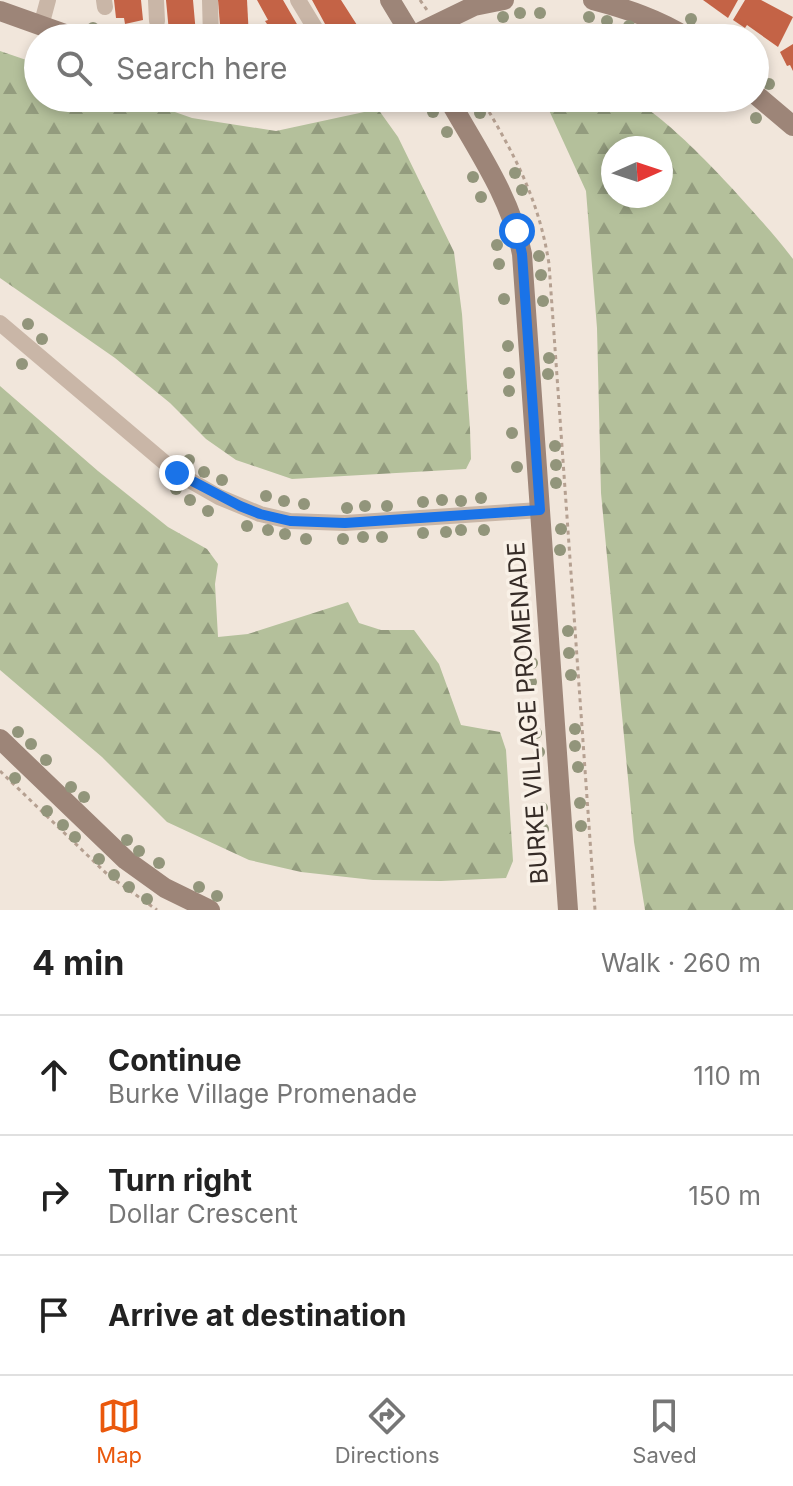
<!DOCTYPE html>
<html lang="en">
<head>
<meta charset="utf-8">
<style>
	body { margin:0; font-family:Inter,sans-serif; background:#f2f2f2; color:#222 }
	.compass { position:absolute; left:601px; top:136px; width:72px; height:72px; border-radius:50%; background:#fff; box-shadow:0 4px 12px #0003; rotate:87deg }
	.stop { position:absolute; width:24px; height:24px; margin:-18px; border:6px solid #1a73e8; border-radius:50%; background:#fff }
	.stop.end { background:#1a73e8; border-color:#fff; box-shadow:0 2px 8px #0008 }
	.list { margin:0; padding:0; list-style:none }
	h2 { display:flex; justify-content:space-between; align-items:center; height:104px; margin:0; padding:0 32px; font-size:34px }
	h2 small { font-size:26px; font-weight:400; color:#767676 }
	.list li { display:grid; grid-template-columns:52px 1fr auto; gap:24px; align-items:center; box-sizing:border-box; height:120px; padding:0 32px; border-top:2px solid #e0e0e0 }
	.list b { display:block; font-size:30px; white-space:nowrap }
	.list p { margin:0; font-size:26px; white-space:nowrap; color:#767676 }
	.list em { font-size:26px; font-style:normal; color:#767676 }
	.icon { flex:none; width:44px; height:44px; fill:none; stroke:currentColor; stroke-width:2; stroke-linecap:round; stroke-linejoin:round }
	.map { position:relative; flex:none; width:793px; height:910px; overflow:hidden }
	.search { position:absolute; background:#fff; box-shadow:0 4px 12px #0003; left:24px; right:24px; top:24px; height:88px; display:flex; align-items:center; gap:20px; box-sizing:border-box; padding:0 28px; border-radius:44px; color:#767676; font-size:30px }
	.sheet { height:464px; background:#fff }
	nav { display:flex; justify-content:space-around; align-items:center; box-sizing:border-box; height:112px; border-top:2px solid #e0e0e0; background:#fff; font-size:22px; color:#767676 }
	nav a { display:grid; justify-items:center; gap:4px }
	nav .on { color:#ea580c }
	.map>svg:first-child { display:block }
</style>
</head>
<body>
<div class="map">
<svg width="793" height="910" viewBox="0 0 793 910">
	<defs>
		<pattern id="forest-firs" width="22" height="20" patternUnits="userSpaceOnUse" patternTransform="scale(2)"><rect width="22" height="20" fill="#b4c09b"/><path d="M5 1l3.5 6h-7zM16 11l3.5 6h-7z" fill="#939c7e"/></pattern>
	</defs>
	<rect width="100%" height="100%" fill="#f1e6db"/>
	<g fill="url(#forest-firs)" fill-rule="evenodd">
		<path d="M0,51L38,64V98H135L192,118L276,131L378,109L398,137L454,252L462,314L470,429L471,459L466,469L292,479L236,460L206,439L170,403L115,358L0,278Z"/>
		<path d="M547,98C567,98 608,94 626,98C663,106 768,226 793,259V910H645L634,842L601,493L597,328L586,191L548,108ZM661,148V196H613V148Z"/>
		<path d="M0,386L98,471L168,527L207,549L218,564L215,584L218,637L248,634L348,602L359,623L381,630H414L439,664L461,725L500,732L506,750L513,861L506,878L441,881L373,880L301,872L249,860L167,822L102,757L0,670Z"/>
	</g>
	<g fill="#c46346">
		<path d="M114,0H141L143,20L125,24L124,18H116Z"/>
		<path d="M166,0H193L196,34L178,38V32H169Z"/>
		<path d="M218,0H247L249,38H221Z"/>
		<path d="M257,0H283L305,38H272L267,28L269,27L265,21L268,20Z"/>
		<path d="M312,0H341L357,25L342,34L340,30L331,35Z"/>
		<path d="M703,0H738L728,18Z"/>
		<path d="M745,0H761L793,17L778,47L747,25L745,28L733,20Z"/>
		<path d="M793,44V71L790,65L787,66L780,52Z"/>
	</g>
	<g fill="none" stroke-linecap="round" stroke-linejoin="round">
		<g stroke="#b5a091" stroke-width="3" stroke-dasharray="4 4" stroke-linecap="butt">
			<path d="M420,0L427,10"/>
			<path d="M481,98C514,154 539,199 549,264L595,910"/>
			<path d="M0,771L108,875L157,910"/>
		</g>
		<g stroke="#c9b6a7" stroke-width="16">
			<path d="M104,0L105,7"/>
			<path d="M156,0L157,21"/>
			<path d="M210,0L211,38"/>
			<path d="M298,0L318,33"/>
			<path d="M41,26L48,0"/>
			<path d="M0,323L177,473L219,497L260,514L290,521L345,523L540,510"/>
		</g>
		<g stroke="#9d8578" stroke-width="20">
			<path d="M390,0L413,38"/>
			<path d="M593,0C627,9 658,19 688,38"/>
			<path d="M0,11L76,38"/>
			<path d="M408,38L474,6L504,0"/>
			<path d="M755,94L793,126"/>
			<path d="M448,98C476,148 511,197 522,254L568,910"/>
			<path d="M0,739L126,860L165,888L210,910"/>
		</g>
	</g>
	<g fill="#92957b">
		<circle cx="520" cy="13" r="6"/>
		<circle cx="540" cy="13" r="6"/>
		<circle cx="503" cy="17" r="6"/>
		<circle cx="589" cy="17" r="6"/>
		<circle cx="691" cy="19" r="6"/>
		<circle cx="607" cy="21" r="6"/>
		<circle cx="629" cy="26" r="6"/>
		<circle cx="93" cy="28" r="6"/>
		<circle cx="769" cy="84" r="6"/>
		<circle cx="433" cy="112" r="6"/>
		<circle cx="480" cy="113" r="6"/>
		<circle cx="756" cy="118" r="6"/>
		<circle cx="447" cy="132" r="6"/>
		<circle cx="515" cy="173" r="6"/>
		<circle cx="473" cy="177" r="6"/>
		<circle cx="522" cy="190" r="6"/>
		<circle cx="481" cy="197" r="6"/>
		<circle cx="497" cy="245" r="6"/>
		<circle cx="539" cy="256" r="6"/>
		<circle cx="499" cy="264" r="6"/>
		<circle cx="541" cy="275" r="6"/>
		<circle cx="504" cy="299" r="6"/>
		<circle cx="543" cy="301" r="6"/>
		<circle cx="28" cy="324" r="6"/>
		<circle cx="42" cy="339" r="6"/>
		<circle cx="508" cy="346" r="6"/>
		<circle cx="549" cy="358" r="6"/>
		<circle cx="22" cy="364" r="6"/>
		<circle cx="509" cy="373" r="6"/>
		<circle cx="548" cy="374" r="6"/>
		<circle cx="509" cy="391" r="6"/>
		<circle cx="512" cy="433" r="6"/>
		<circle cx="555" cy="446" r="6"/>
		<circle cx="189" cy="460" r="6"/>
		<circle cx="556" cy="465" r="6"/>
		<circle cx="517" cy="467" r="6"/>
		<circle cx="204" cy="472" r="6"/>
		<circle cx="222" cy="480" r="6"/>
		<circle cx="556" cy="483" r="6"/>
		<circle cx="176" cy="489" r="6"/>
		<circle cx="266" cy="496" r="6"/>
		<circle cx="481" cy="498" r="6"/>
		<circle cx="190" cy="500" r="6"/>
		<circle cx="442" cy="500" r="6"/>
		<circle cx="284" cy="501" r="6"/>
		<circle cx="461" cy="501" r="6"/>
		<circle cx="423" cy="502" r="6"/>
		<circle cx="304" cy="504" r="6"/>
		<circle cx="365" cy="506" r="6"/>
		<circle cx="387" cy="506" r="6"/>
		<circle cx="347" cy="508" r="6"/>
		<circle cx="208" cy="511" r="6"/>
		<circle cx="247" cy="526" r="6"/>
		<circle cx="561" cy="529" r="6"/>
		<circle cx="268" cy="530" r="6"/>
		<circle cx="461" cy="530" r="6"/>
		<circle cx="484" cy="530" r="6"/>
		<circle cx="446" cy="532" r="6"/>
		<circle cx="423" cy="533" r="6"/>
		<circle cx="285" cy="534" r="6"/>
		<circle cx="363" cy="537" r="6"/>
		<circle cx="382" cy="537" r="6"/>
		<circle cx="306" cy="539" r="6"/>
		<circle cx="343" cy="539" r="6"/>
		<circle cx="560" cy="550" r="6"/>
		<circle cx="524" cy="588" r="6"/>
		<circle cx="527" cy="624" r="6"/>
		<circle cx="568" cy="631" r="6"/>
		<circle cx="527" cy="640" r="6"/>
		<circle cx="569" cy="653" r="6"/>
		<circle cx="532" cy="663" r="6"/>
		<circle cx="571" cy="675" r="6"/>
		<circle cx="531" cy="682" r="6"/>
		<circle cx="575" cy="729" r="6"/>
		<circle cx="18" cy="732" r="6"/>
		<circle cx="536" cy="733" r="6"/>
		<circle cx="31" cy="744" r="6"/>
		<circle cx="575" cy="746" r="6"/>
		<circle cx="539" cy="752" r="6"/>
		<circle cx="46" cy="760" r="6"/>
		<circle cx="578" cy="767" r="6"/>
		<circle cx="537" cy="774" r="6"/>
		<circle cx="15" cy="778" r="6"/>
		<circle cx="71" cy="787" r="6"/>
		<circle cx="84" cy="797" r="6"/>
		<circle cx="580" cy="803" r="6"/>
		<circle cx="542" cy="808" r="6"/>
		<circle cx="47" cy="811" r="6"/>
		<circle cx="63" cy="825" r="6"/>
		<circle cx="581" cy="826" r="6"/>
		<circle cx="543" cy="829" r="6"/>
		<circle cx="75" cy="837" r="6"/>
		<circle cx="127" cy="840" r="6"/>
		<circle cx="542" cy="848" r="6"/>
		<circle cx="139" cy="851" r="6"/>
		<circle cx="99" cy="859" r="6"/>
		<circle cx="159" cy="863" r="6"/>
		<circle cx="114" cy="875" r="6"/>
		<circle cx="129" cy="887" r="6"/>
		<circle cx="199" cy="887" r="6"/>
		<circle cx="217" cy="896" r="6"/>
		<circle cx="147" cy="899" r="6"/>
	</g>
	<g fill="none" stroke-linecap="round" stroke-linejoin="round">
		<path stroke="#1a73e8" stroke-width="10" d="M177,473L240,506L260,514L290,521L345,523L540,510L522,254L517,231"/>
	</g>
	<g text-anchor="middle" stroke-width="7" stroke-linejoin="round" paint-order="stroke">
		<g font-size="24" fill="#362c27" stroke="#f9f1e7">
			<text transform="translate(528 713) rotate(-94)" y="8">BURKE VILLAGE PROMENADE</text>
		</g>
	</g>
</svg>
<svg class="compass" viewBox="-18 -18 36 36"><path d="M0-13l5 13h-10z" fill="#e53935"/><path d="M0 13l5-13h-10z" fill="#767676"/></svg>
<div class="stop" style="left:517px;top:231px"></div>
<div class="stop end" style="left:177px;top:473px"></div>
<div class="search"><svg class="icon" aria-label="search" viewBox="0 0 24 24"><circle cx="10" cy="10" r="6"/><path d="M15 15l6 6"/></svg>Search here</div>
</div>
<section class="sheet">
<h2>4 min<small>Walk · 260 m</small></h2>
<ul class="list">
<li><svg class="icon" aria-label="ahead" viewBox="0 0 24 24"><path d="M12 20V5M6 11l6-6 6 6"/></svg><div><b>Continue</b><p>Burke Village Promenade</p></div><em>110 m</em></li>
<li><svg class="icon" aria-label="right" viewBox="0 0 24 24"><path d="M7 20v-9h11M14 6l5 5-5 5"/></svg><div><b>Turn right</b><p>Dollar Crescent</p></div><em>150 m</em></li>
<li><svg class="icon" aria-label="arrive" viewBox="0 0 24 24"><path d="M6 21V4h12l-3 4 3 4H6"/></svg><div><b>Arrive at destination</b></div></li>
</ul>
</section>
<nav>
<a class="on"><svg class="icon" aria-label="map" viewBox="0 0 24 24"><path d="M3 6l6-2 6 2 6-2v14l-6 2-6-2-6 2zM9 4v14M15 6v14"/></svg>Map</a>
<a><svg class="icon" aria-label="directions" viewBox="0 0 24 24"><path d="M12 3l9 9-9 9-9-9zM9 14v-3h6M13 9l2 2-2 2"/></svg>Directions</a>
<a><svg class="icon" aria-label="saved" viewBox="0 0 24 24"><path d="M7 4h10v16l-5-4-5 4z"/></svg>Saved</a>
</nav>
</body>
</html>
